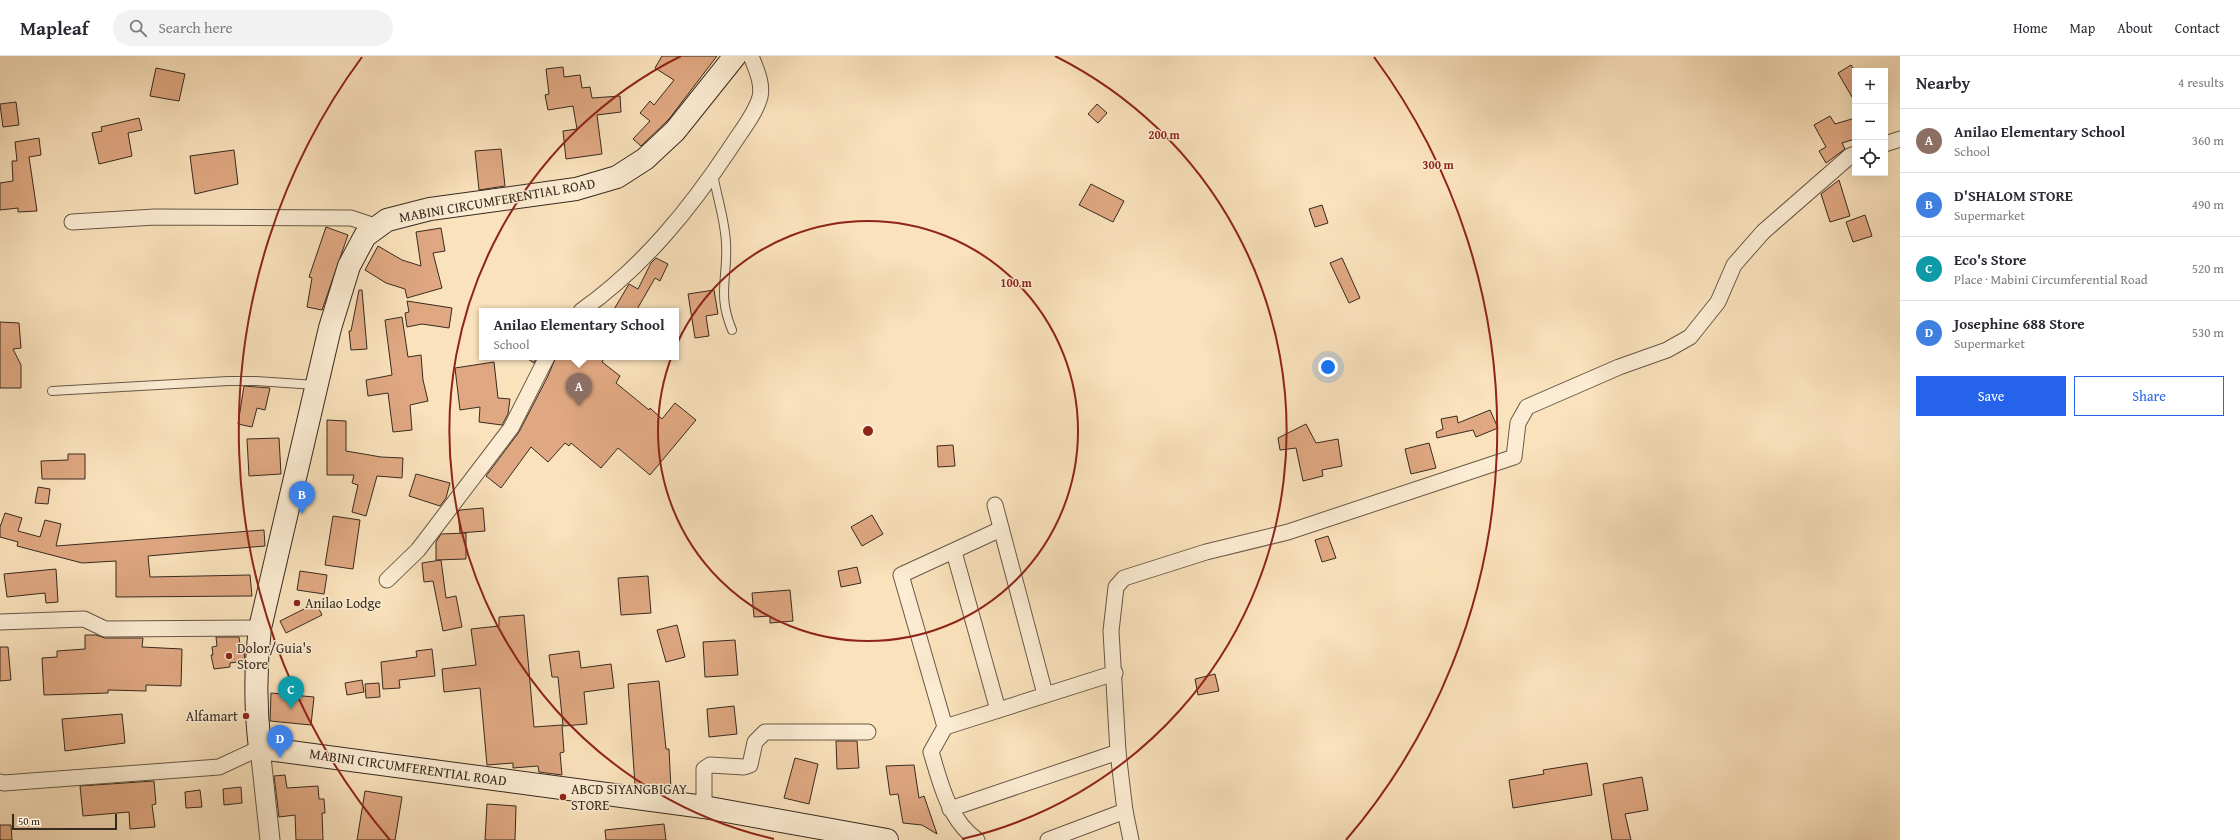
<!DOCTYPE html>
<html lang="en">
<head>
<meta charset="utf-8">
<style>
	body { margin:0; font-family:"Gentium Book Plus",serif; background:#f2f2f3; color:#2b2b33 }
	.controls { position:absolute; right:12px; top:12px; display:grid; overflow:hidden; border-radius:0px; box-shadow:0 4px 16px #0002 }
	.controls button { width:36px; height:36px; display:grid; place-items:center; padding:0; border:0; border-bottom:1px solid #e1e1e2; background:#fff; color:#2b2b33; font:20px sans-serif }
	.scale { position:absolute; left:12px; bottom:10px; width:105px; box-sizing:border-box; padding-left:4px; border:2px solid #372a1f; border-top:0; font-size:11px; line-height:14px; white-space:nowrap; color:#372a1f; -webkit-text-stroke:3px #fcecd3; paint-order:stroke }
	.you { position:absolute; left:1328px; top:311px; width:14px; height:14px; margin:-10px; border:3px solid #fff; border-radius:50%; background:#1a73e8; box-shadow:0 0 0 6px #1a73e833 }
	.badge { display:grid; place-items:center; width:26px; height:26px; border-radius:50%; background:#2563eb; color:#fff; font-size:13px; font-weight:700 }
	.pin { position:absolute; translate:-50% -33px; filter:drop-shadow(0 1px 2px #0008) }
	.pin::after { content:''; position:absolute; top:21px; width:14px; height:12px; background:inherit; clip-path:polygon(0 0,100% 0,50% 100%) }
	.popup { position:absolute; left:479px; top:252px; width:200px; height:52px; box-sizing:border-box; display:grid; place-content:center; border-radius:0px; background:#fff; filter:drop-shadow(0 1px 3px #0005); font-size:13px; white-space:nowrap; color:#7c7c81 }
	.popup b { font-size:15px; color:#2b2b33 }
	.popup::after { content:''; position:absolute; left:50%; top:100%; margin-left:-8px; border:8px solid transparent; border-top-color:#fff }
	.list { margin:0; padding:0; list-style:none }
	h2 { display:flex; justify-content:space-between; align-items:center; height:52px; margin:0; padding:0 16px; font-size:17px }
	h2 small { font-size:13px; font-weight:400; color:#7c7c81 }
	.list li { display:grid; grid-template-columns:26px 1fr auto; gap:12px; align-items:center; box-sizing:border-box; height:64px; padding:0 16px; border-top:1px solid #e1e1e2 }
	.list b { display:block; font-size:15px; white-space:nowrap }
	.list p { margin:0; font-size:13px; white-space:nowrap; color:#7c7c81 }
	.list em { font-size:13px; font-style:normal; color:#7c7c81 }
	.actions { display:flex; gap:8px; padding:12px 16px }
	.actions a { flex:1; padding:9px 0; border:1px solid #2563eb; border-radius:0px; text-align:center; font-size:14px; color:#2563eb }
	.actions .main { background:#2563eb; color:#fff }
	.icon { flex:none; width:22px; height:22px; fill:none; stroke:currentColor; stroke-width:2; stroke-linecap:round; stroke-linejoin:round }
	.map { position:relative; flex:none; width:1900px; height:784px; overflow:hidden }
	header { display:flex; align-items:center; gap:24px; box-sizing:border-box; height:56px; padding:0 20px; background:#fff; border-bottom:1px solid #e1e1e2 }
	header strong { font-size:19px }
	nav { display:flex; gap:22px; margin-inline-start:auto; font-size:14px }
	.search { width:280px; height:36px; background:#f2f2f3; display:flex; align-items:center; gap:10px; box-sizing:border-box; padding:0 14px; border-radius:22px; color:#7c7c81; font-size:15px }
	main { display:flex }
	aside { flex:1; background:#fff }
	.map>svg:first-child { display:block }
</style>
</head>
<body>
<header>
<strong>Mapleaf</strong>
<div class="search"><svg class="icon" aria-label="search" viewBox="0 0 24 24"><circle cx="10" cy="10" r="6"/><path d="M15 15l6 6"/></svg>Search here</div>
<nav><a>Home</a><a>Map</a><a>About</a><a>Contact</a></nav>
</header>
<main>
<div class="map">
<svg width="1900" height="784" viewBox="0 0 1900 784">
	<rect width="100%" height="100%" fill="#fae2bc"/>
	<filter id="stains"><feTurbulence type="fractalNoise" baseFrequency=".005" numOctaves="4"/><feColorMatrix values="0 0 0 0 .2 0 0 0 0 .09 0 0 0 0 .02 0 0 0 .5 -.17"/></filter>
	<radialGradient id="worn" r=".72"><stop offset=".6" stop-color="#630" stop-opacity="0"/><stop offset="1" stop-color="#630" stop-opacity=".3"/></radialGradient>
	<g fill="#e0a882" stroke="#372a1f">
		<path d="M662,0H717L669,63L641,90L633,83L650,65L640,57L650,45L654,49L674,24L655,12Z"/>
		<path d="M1851,9L1855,15V46L1838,17Z"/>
		<path d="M563,11L564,21L580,19L582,32L590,31L592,42L620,40L621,56L597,59L602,98L566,103L563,75L577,73L573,50L548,54L545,39L549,38L546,13Z"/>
		<path d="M156,12L185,18L179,45L150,40Z"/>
		<path d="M16,46L19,69L3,71L0,48Z"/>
		<path d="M1097,48L1107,57L1098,67L1088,58Z"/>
		<path d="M1830,60L1835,68L1855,62V83L1842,87L1845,93L1826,107L1819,95L1826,91L1814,69Z"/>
		<path d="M139,62L142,74L128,77L132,100L99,108L92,77L102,75L101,71Z"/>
		<path d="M39,82L41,99L29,101L37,155L18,156V152L0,154V127L13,125L12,105H17L15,86Z"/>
		<path d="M501,93L505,130L479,134L475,95Z"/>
		<path d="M234,94L238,128L195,138L190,100Z"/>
		<path d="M1839,124L1850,160L1830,166L1821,138Z"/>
		<path d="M1091,128L1124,145L1113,166L1079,149Z"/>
		<path d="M1322,149L1328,167L1315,171L1309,153Z"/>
		<path d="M1865,159L1872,180L1853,186L1846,166Z"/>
		<path d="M326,171L348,179L322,254L307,251L312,222L309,221Z"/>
		<path d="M441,172L445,195L433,197L442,232L407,242L405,233L386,227L365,214L378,190L402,204L421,210L416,176Z"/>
		<path d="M656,202L668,208L660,225L655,222L636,255H613L629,228L638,233L651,207Z"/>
		<path d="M1342,202L1360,242L1349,247L1330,207Z"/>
		<path d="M359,234H362L367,293L351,294L349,275H351Z"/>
		<path d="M714,234L718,258L706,260L709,280L695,282L688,238Z"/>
		<path d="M407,245L452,252L449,272L422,268L407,271L405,257L409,256Z"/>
		<path d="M402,261L408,301L421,299L423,324L428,345L410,349L412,374L393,376L388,337L368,340L366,324L392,319L385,264Z"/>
		<path d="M0,266L19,267L21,292L13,293L21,309V332H0Z"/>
		<path d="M525,301H537L534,307Z"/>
		<path d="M556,301H605L602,306L620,320L616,327L649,354L650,352L662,363L675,347L696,364L650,419L618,392L601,412L571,387L569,390L565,387L548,406L531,391L501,432L486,420L519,376L547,322Z"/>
		<path d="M494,306L498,342L510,343L508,358L502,369L479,366L480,351L460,354L455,312Z"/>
		<path d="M244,330L270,332L265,354L257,352L252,371L238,368Z"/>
		<path d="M1490,354L1498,372L1476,381L1473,374L1437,382L1436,376L1443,373L1441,363L1457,360L1458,367Z"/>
		<path d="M327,364L346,365V395L381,401L403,402L402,422L377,420L366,460L352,456L358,429L352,427L354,419H327Z"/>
		<path d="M1306,368L1316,387L1338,383L1342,410L1322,414L1323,420L1303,425L1296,392L1280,394L1278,382Z"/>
		<path d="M279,382L281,418L249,420L247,383Z"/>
		<path d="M1429,387L1436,412L1411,418L1405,393Z"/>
		<path d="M953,389L955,410L938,411L937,390Z"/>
		<path d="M68,398H85V423H42L41,405L68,404Z"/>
		<path d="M416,418L450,427L446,442L440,450L409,440Z"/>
		<path d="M38,431L50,433L48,448L35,447Z"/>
		<path d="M483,452L485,475L460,477L458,456L460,454Z"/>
		<path d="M5,457L22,462L18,475L40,481L45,464L61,468L56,490L264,474L265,490L148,500L150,521L250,519L252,540L116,541V505L82,507L17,490L18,486L0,481V471Z"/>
		<path d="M872,459L883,478L862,490L851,471Z"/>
		<path d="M333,460L360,464L353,513L325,509Z"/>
		<path d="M466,477V503L436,504V486L441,478Z"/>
		<path d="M1328,480L1336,502L1322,506L1315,484Z"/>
		<path d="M441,504L446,542L456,540L462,571L443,575L433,525L424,526L422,507Z"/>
		<path d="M857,511L861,527L841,531L838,515Z"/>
		<path d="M56,513L58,546L46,547L45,537L7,541L4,518Z"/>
		<path d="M300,515L327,519L324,538L297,534Z"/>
		<path d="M648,520L651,557L621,559L618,522Z"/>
		<path d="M790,534L793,565L770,567V560L754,561L752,537Z"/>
		<path d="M316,547L322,559L286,577L280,565Z"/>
		<path d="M524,559L534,671L562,669L564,696L560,697L562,719L539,716L538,710L513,712V707L487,709L480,632L444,636L442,613L476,609L471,573L499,570V561Z"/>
		<path d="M677,569L685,601L666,606L657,574Z"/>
		<path d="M85,579H96L105,582H143L142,591L182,593L181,630L146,629V635L108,634V637L44,639L42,602L57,601V595L85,593Z"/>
		<path d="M216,581H239L241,595L244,594L245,605L230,607V611L214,613L211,599H213L212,591L217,590Z"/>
		<path d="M735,584L738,619L705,621L703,586Z"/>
		<path d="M0,591H8L11,624L0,625Z"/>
		<path d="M432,593L435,620L399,624L400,632L383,633L381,606L417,601L416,595Z"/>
		<path d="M579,595L581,612L611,608L614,632L584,636L587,668L563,670L558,621H552L549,599Z"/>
		<path d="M1215,618L1219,635L1198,639L1195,623Z"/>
		<path d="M362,624L364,636L347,639L345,627Z"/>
		<path d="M659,625L666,693H669L671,733L635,729L628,628Z"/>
		<path d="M379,627L380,641L366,642L365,628Z"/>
		<path d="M271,637L314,641L311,669L270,665Z"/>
		<path d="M734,650L737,678L709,681L707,653Z"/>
		<path d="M122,658L125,687L65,695L62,663Z"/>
		<path d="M836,685H857L859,712L837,713Z"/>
		<path d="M795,702L818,708L809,748L784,742Z"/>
		<path d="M1587,707L1592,739L1513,752L1509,724L1544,718L1543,714Z"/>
		<path d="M914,709L919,742L924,740L937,778L922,769L903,767L898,738L890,739L886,710Z"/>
		<path d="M285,719L287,732L318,730L319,743H324L325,757H322L323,784H296L295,759L279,761L274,720Z"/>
		<path d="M1642,721L1648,754L1625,758L1631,784H1612L1603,728Z"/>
		<path d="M154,725L156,748L152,749L155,771L130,773L129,756L83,760L80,730Z"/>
		<path d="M241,731L242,747L224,749L223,733Z"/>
		<path d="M200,734L202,751L186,752L185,736Z"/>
		<path d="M365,735L402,741L395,784H357Z"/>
		<path d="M487,748L516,750L515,784H485Z"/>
		<path d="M664,768L666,784H606L605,774Z"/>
		<path d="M0,769H11L12,784H0Z"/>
	</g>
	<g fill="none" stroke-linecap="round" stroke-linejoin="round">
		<defs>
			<g id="service">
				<path d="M713,118C717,141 725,164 726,187C728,223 717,238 732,274"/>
				<path d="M52,335L228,325H256L316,329"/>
			</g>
			<g id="minor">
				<path d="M1885,88L1900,83"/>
				<path d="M72,166L155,161L351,162L378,171"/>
				<path d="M581,255C643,211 690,153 731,91C741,75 755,59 760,41C763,27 756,13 751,0"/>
				<path d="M995,449L1045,638"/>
				<path d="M954,496L998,654"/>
				<path d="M387,524L418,494L511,372L547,301"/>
				<path d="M0,566L84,563L105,573L260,572"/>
				<path d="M945,671L1115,617"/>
				<path d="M0,726L4,727L219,711L260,692"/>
				<path d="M704,751V713L710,709L744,711L750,709L755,686L765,676H868"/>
				<path d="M950,753L1118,696"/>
				<path d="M977,784C948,763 941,728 931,696L945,671L901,519L1001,473"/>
				<path d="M1048,784L1125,755"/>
				<path d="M1131,784L1125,755L1118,696L1111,575L1116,531L1124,522L1206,496L1288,476L1514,401L1518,367L1527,351L1619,311L1667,294L1690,281L1718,246L1734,209L1763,176L1850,100L1855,98"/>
			</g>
			<path id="tertiary" d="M260,692L270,784"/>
			<path id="secondary" d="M735,0L675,75L645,103L617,121L576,133L430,153L387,164L365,180L349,210L330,272L260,572C255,613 255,651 260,692L704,751L887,784"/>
		</defs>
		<use href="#service" stroke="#685846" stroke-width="10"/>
		<use href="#minor" stroke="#685846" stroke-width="17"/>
		<use href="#tertiary" stroke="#685846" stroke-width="21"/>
		<use href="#secondary" stroke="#372a1f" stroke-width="24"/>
		<use href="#service" stroke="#fcecd3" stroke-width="8"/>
		<use href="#minor" stroke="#fcecd3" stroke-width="15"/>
		<use href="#tertiary" stroke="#fcecd3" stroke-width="19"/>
		<use href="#secondary" stroke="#fcecd3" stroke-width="22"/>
	</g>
	<g fill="none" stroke="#8f2418" stroke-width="2">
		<circle cx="868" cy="375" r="210"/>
		<path d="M774 783A419 419 0 0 1 681 0M1055 0A419 419 0 0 1 962 783"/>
		<path d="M390 784A629 629 0 0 1 362 1M1374 1A629 629 0 0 1 1346 784"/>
	</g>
	<g fill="#8f2418" stroke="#fcecd3" stroke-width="1.5">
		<circle cx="297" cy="547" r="4"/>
		<circle cx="229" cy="600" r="4"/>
		<circle cx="246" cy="660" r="4"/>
		<circle cx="563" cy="741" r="4"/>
	</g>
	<g text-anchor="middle" stroke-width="3" stroke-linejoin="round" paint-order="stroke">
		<g font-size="14" fill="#372a1f" stroke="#fcecd3">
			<text transform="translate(497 144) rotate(-10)" y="5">MABINI CIRCUMFERENTIAL ROAD</text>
			<text transform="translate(408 711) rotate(8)" y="5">MABINI CIRCUMFERENTIAL ROAD</text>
		</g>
		<g font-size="14" fill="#372a1f" stroke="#fcecd3" text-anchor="start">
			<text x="305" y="552">Anilao Lodge</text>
			<text x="237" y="597">Dolor/Guia's<tspan x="237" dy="16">Store</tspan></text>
			<text x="238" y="665" text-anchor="end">Alfamart</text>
			<text x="571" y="738">ABCD SIYANGBIGAY<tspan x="571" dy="16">STORE</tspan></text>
		</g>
	</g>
	<circle cx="868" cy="375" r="6" fill="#8f2418" stroke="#fcecd3" stroke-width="2"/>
	<g font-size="12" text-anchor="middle" font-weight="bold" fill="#8f2418" stroke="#fcecd3" stroke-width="3" stroke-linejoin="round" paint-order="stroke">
		<text x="1164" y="83">200 m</text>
		<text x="1438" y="113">300 m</text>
		<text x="1016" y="231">100 m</text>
	</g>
	<rect width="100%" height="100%" filter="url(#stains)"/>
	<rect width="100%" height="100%" fill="url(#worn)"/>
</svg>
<div class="controls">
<button>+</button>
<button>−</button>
<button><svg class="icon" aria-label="locate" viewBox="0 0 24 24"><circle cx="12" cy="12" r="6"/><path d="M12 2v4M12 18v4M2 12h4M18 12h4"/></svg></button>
</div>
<div class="scale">50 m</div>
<div class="you"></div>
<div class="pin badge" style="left:579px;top:350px;background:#8d6e63">A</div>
<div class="popup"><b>Anilao Elementary School</b>School</div>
<div class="pin badge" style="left:302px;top:458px;background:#3f7fe0">B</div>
<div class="pin badge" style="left:291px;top:653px;background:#0f9aa8">C</div>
<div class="pin badge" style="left:280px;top:702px;background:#3f7fe0">D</div>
</div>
<aside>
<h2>Nearby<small>4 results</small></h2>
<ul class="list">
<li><span class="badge" style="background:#8d6e63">A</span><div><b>Anilao Elementary School</b><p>School</p></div><em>360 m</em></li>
<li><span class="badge" style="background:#3f7fe0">B</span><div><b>D'SHALOM STORE</b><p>Supermarket</p></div><em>490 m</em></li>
<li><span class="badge" style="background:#0f9aa8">C</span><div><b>Eco's Store</b><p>Place · Mabini Circumferential Road</p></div><em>520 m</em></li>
<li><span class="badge" style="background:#3f7fe0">D</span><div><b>Josephine 688 Store</b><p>Supermarket</p></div><em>530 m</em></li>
</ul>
<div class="actions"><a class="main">Save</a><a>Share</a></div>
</aside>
</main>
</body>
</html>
